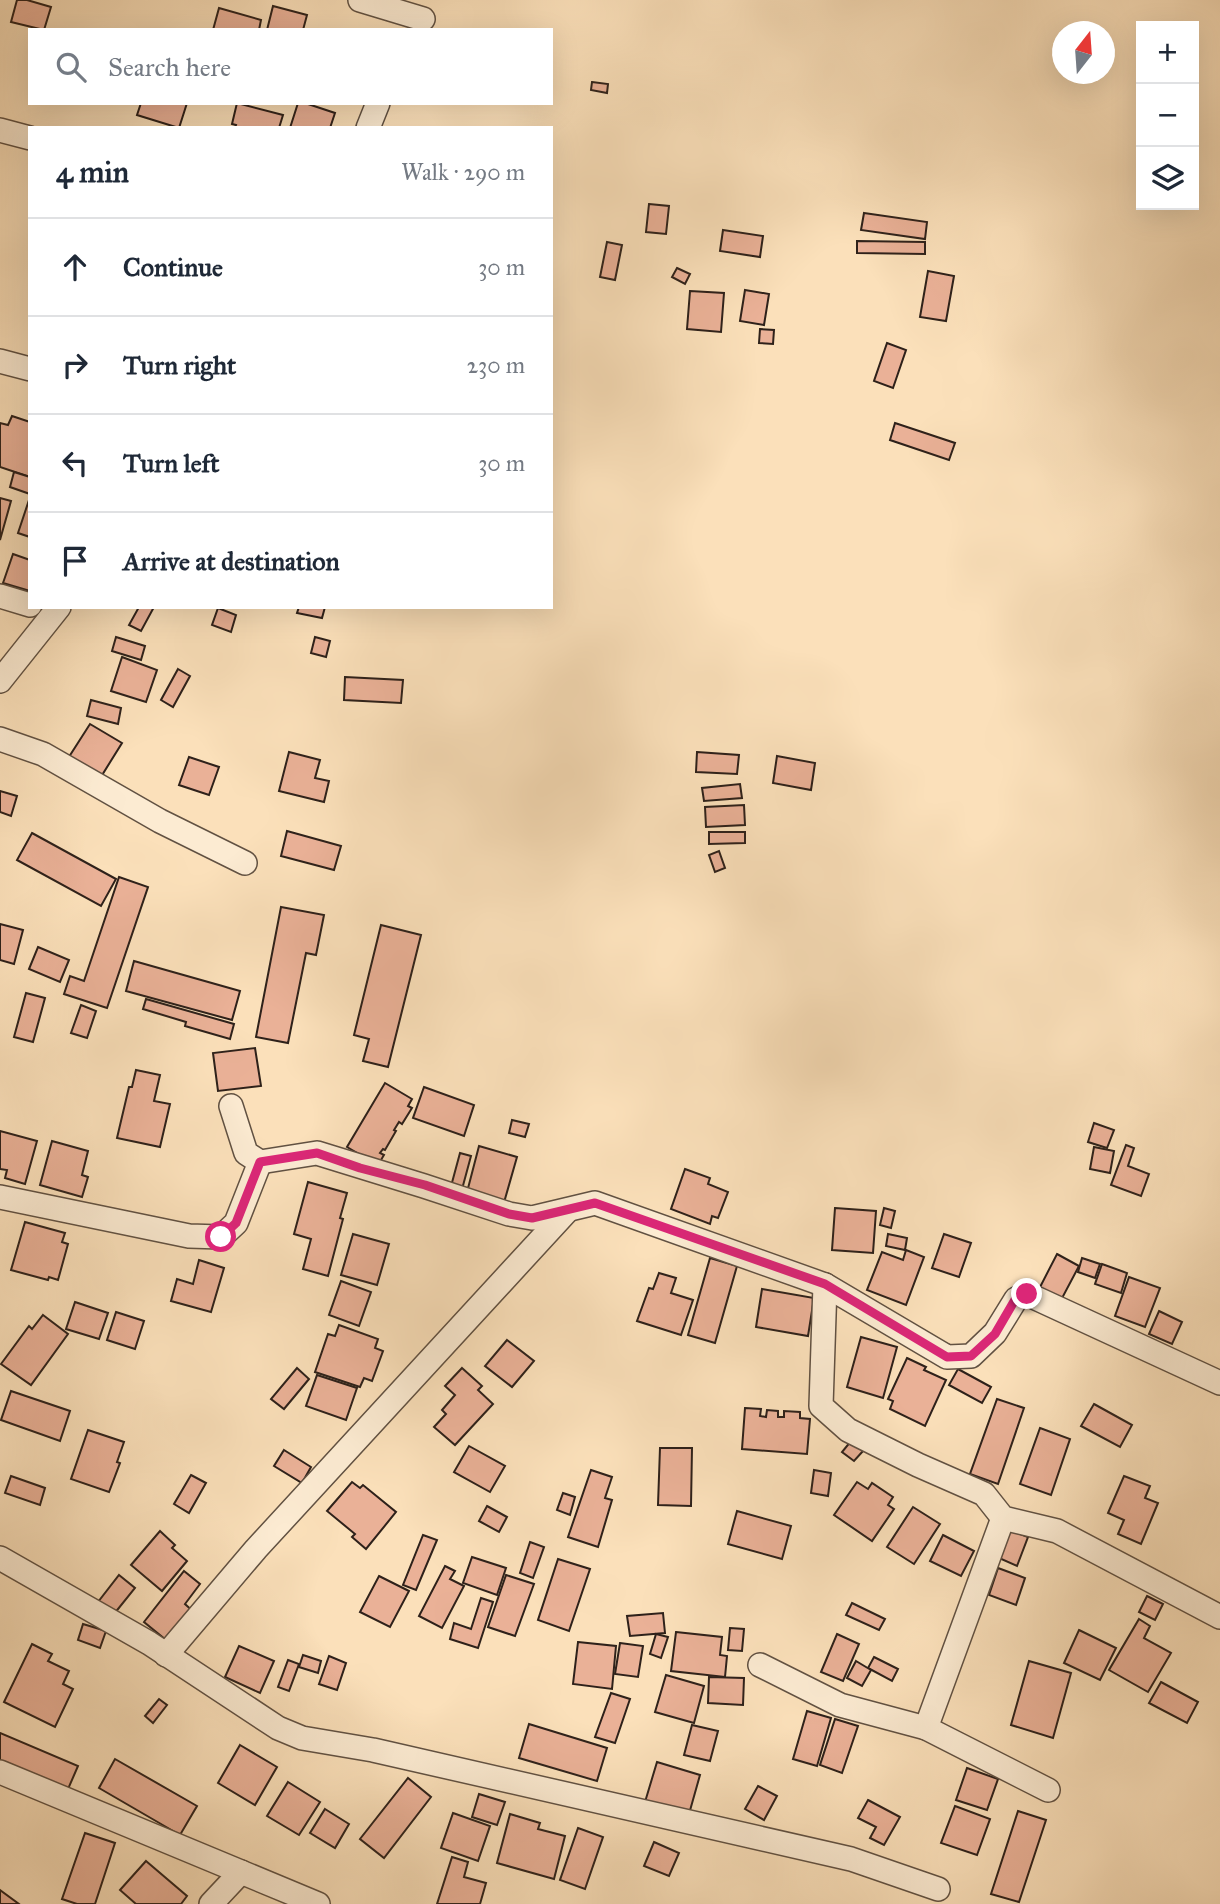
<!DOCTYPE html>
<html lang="en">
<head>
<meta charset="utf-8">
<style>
	body { margin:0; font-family:"IM FELL Great Primer",serif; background:#f2f2f3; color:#1f2937 }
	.controls { position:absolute; right:21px; top:21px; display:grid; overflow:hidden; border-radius:0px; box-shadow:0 7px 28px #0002 }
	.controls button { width:63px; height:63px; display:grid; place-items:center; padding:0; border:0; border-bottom:2px solid #e0e1e3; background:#fff; color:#1f2937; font:35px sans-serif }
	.compass { position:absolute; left:1052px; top:21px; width:63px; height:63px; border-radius:50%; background:#fff; box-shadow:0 7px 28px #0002; rotate:17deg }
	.stop { position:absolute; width:21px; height:21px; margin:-16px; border:5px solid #db2777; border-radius:50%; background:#fff }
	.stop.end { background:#db2777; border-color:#fff; box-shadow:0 2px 7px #0008 }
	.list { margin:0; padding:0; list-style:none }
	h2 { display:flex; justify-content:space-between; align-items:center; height:91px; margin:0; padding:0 28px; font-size:30px }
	h2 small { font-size:23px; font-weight:400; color:#747a83 }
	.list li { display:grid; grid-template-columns:46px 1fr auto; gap:21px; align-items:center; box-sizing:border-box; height:98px; padding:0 28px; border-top:2px solid #e0e1e3 }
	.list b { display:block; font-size:26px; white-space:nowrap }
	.list em { font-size:23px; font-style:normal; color:#747a83 }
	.icon { flex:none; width:38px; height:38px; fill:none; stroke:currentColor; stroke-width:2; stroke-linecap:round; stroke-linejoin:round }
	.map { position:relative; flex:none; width:1220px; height:1904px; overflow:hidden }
	.search { position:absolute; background:#fff; box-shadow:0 7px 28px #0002; left:28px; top:28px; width:525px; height:77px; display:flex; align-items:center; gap:18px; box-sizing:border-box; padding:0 24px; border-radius:0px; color:#747a83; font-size:26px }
	.panel { position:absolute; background:#fff; box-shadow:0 7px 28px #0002; left:28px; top:126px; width:525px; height:483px; border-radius:0px }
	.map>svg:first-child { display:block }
</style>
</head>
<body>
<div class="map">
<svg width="1220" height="1904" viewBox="0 0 1220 1904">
	<rect width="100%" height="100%" fill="#fbe0ba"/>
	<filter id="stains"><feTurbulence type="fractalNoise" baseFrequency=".00286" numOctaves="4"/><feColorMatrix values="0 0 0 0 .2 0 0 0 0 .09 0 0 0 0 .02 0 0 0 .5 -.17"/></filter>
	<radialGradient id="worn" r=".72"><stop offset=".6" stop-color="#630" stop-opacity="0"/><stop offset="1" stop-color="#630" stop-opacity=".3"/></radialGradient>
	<g fill="#eab197" stroke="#2e211a" stroke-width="2">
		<path d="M17,0H27L51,7L44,30L11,22Z"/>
		<path d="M273,6L307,15L303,30H267Z"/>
		<path d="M219,8L261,20L259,30H213Z"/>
		<path d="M592,82L608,84L607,93L591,90Z"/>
		<path d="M141,103H187L179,128L137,115Z"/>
		<path d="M237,103L283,115L279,128H235L236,125L232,124Z"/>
		<path d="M298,103H305L335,113L330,128H290Z"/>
		<path d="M649,204L669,206L666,234L646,232Z"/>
		<path d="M864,213L927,222L925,239L861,230Z"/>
		<path d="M723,230L763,236L760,257L720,251Z"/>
		<path d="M857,241L925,242V254L857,253Z"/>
		<path d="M607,242L622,245L615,280L600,277Z"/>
		<path d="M677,268L690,274L685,284L672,277Z"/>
		<path d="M928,271L954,276L946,321L920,317Z"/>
		<path d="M745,290L769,294L764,325L740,321Z"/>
		<path d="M690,291L724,293L721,332L687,329Z"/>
		<path d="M760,329L774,330L773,344L759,343Z"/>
		<path d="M887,343L906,350L893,388L874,381Z"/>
		<path d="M12,416L30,422V477L0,467V423L8,425Z"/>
		<path d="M895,423L955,443L949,460L890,440Z"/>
		<path d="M14,472L30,477V494L10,487Z"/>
		<path d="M0,498L11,501L0,540Z"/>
		<path d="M29,500H30V537L18,533Z"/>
		<path d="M13,554L30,560V591L3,583Z"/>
		<path d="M139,607H154L141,631L129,625Z"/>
		<path d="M299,607H325L322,618L297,613Z"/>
		<path d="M218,608L236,615L231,632L212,625Z"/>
		<path d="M116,637L145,646L141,660L112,651Z"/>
		<path d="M315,637L330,641L326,657L311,653Z"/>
		<path d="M122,657L157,670L146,702L111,691Z"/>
		<path d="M178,669L190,676L173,707L161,700Z"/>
		<path d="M345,677L403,680L401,703L344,700Z"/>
		<path d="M91,700L121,708L118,724L87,716Z"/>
		<path d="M90,724L122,743L99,780L67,760Z"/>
		<path d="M289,752L320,760L315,778L329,781L324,802L279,791Z"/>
		<path d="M697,752L739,755L737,774L696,772Z"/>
		<path d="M777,756L815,763L811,790L773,783Z"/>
		<path d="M189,757L219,767L209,795L179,785Z"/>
		<path d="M740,784L742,798L704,801L702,788Z"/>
		<path d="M0,791L17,796L11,816L0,812Z"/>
		<path d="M744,805L745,825L706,827L705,807Z"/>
		<path d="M287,831L341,846L334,870L281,856Z"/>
		<path d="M709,832H745V843L709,844Z"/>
		<path d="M32,833L116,879L101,906L17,860Z"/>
		<path d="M719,851L725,868L715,872L709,855Z"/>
		<path d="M119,877L148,887L107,1008L64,994L70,976L84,981Z"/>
		<path d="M281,907L324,915L316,955L306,953L288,1043L256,1037Z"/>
		<path d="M0,924L23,930L14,964L0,960Z"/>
		<path d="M381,925L421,935L388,1067L363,1061L369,1039L354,1035Z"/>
		<path d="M38,947L69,960L60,982L29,969Z"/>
		<path d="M134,961L240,991L232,1020L126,991Z"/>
		<path d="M26,993L45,998L33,1042L14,1037Z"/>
		<path d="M146,999L234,1024L230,1039L185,1026L186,1022L143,1009Z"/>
		<path d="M81,1005L96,1011L87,1038L71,1033Z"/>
		<path d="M255,1048L261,1086L218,1091L213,1053Z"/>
		<path d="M136,1070L160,1075L154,1101L170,1104L160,1147L117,1138L129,1087H132Z"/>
		<path d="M385,1083L412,1099L408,1106L412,1108L402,1124L399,1122L394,1130L396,1131L385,1150L383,1149L380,1153L384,1155L378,1165L347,1147Z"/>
		<path d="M424,1087L474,1105L464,1136L413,1118Z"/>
		<path d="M512,1120L529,1124L525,1137L509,1133Z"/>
		<path d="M1094,1123L1114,1130L1107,1148L1088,1142Z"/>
		<path d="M0,1131L37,1141L25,1184L5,1178L7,1170L0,1169Z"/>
		<path d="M52,1141L88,1151L82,1175L88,1177L82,1197L40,1185Z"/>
		<path d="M1126,1145L1134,1148L1128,1166L1149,1174L1141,1196L1111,1185Z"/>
		<path d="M479,1146L517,1157L503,1206L466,1196Z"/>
		<path d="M1094,1147L1114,1151L1110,1173L1090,1169Z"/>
		<path d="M460,1153L471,1156L461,1193L450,1190Z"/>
		<path d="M685,1169L710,1178L708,1184L728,1192L718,1218L712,1216L710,1224L671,1209Z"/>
		<path d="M308,1182L347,1193L340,1218L343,1219L328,1276L303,1269L311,1239L294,1234Z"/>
		<path d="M835,1208L876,1211L873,1253L832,1250Z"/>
		<path d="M884,1208L895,1211L891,1228L880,1225Z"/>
		<path d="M25,1222L65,1233L62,1242L68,1244L58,1280L49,1277L48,1280L11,1270Z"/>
		<path d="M353,1234L389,1244L377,1285L341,1275Z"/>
		<path d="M888,1234L907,1238L905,1250L886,1246Z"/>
		<path d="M944,1234L971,1243L959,1277L932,1268Z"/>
		<path d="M906,1250L924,1257L906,1305L867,1290L882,1252L903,1260Z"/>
		<path d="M1057,1254L1079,1266L1060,1302L1038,1291Z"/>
		<path d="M710,1258L737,1266L715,1343L688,1335Z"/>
		<path d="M1082,1258L1100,1264L1095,1278L1078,1272Z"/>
		<path d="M199,1260L224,1268L211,1312L171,1301L177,1279L193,1284Z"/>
		<path d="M1102,1264L1127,1273L1121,1293L1095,1284Z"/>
		<path d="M659,1273L676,1278L671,1293L693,1300L681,1335L637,1321L649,1288L653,1289Z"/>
		<path d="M1129,1277L1160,1288L1145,1327L1115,1316Z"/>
		<path d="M341,1281L371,1292L359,1326L329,1315Z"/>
		<path d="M762,1289L814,1298L808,1336L756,1327Z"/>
		<path d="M75,1302L108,1313L99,1339L66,1329Z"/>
		<path d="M1159,1311L1182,1322L1172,1344L1149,1334Z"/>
		<path d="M116,1312L144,1321L135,1349L107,1340Z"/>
		<path d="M43,1315L68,1334L31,1385L1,1364L29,1326L32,1329Z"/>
		<path d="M339,1325L378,1339L375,1348L383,1351L372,1381L364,1378L360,1387L315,1372L328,1334L335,1336Z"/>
		<path d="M861,1337L897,1347L883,1398L847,1387Z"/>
		<path d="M507,1340L534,1361L512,1387L485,1366Z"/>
		<path d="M907,1358L926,1367L924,1370L946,1380L925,1426L890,1409L893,1401L888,1399Z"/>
		<path d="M297,1368L309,1379L284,1409L271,1399Z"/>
		<path d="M462,1368L482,1386L478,1390L493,1404L455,1445L434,1427L446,1414L442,1410L455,1395L445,1386Z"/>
		<path d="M958,1369L991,1387L982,1403L949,1385Z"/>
		<path d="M317,1375L357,1388L346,1420L306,1406Z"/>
		<path d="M11,1391L70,1411L60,1441L1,1420Z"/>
		<path d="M997,1399L1024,1408L998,1484L970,1474Z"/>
		<path d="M1094,1404L1132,1425L1120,1447L1081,1426Z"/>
		<path d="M745,1408L761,1409L760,1416L766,1417L767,1410L778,1411V1417H784V1411L800,1412V1418L810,1419L807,1454L742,1449Z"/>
		<path d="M1040,1428L1070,1439L1051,1495L1020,1484Z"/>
		<path d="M88,1430L124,1442L117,1462L120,1463L109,1492L71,1479Z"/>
		<path d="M851,1441L863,1451L854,1461L842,1452Z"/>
		<path d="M469,1446L505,1466L490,1492L454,1472Z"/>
		<path d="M660,1448H692L691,1506L658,1505Z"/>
		<path d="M284,1450L311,1467L302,1483L274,1466Z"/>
		<path d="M591,1470L612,1477L605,1498L612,1500L598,1547L568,1537Z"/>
		<path d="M814,1470L831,1473L828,1496L811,1493Z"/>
		<path d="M191,1475L206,1483L189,1513L174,1504Z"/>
		<path d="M11,1476L45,1488L40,1505L5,1493Z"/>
		<path d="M1124,1476L1150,1486L1145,1498L1158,1503L1141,1544L1118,1534L1124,1520L1108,1513Z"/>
		<path d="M352,1482L360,1488L363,1485L396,1512L366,1549L352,1537L355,1534L327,1511Z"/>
		<path d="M857,1482L868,1489L872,1483L893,1497L888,1505L894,1509L872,1541L834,1515Z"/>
		<path d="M563,1493L575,1497L570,1515L557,1510Z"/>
		<path d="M487,1506L507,1517L499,1532L479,1521Z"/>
		<path d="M913,1507L940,1524L914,1564L887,1547Z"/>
		<path d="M737,1511L791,1526L782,1559L728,1544Z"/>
		<path d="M1010,1530L1028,1537L1017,1566L999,1558Z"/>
		<path d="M160,1531L175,1545L172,1548L187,1561L162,1591L131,1565Z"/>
		<path d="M423,1535L437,1540L416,1590L403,1585Z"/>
		<path d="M943,1535L974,1551L961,1576L930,1561Z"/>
		<path d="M530,1542L544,1547L533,1578L520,1573Z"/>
		<path d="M472,1557L506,1568L497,1595L463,1583Z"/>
		<path d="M558,1559L590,1569L569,1631L538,1620Z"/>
		<path d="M445,1566L455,1571L450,1579L464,1586L442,1628L419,1616Z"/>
		<path d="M998,1568L1025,1578L1016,1605L989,1595Z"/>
		<path d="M184,1571L200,1584L185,1604L195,1613L171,1644L144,1622Z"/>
		<path d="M119,1575L135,1588L114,1614L98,1602Z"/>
		<path d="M506,1575L534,1584L515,1636L488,1627Z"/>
		<path d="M379,1576L409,1591L390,1627L360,1612Z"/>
		<path d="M1147,1596L1163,1604L1155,1620L1139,1612Z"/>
		<path d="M481,1598L493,1602L478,1648L450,1639L454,1623L471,1629Z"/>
		<path d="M852,1603L885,1619L879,1630L846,1615Z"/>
		<path d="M663,1613L665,1633L630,1636L627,1616Z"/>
		<path d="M1139,1619L1150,1626L1144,1638L1171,1653L1148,1692L1109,1670Z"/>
		<path d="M83,1624L106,1631L100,1648L78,1640Z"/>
		<path d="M730,1628L744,1629L742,1651L728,1650Z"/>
		<path d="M1079,1630L1116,1648L1100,1680L1064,1663Z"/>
		<path d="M676,1632L722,1637L720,1655L727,1656L725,1677L671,1671Z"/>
		<path d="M656,1634L668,1637L661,1658L650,1654Z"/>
		<path d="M837,1634L859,1644L843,1681L821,1672Z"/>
		<path d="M578,1642L616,1646L612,1689L573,1684Z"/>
		<path d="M620,1643L643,1646L638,1677L615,1674Z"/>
		<path d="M32,1644L52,1654L48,1661L69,1671L63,1684L73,1689L55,1727L4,1702Z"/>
		<path d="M239,1646L274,1661L260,1693L225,1677Z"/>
		<path d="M303,1655L321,1661L318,1673L299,1667Z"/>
		<path d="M329,1656L346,1663L337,1690L319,1684Z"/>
		<path d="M874,1657L898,1669L892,1681L868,1668Z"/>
		<path d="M288,1660L299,1664L289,1691L278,1687Z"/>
		<path d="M856,1661L871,1670L862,1686L847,1678Z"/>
		<path d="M1029,1661L1071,1673L1053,1738L1011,1725Z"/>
		<path d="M666,1675L704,1686L694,1723L655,1712Z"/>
		<path d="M709,1677L744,1678L743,1705L708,1703Z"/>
		<path d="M1161,1682L1198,1702L1187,1723L1149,1703Z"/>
		<path d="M611,1693L630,1699L615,1743L595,1737Z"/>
		<path d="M159,1699L167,1705L153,1723L145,1716Z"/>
		<path d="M807,1711L831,1718L817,1766L793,1759Z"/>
		<path d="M835,1719L858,1726L842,1773L820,1765Z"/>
		<path d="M529,1724L607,1748L597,1781L519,1758Z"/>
		<path d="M692,1725L718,1731L710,1761L684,1755Z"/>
		<path d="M0,1733L78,1766L65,1796L0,1768Z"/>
		<path d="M240,1745L277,1767L255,1805L218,1783Z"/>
		<path d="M115,1759L197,1806L180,1835L99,1788Z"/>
		<path d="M657,1762L700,1775L689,1814L645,1802Z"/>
		<path d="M967,1768L998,1779L987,1810L956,1800Z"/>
		<path d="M408,1778L431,1797L384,1858L360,1839Z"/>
		<path d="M288,1782L320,1802L299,1835L267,1816Z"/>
		<path d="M758,1786L777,1796L764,1820L745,1809Z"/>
		<path d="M479,1794L505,1802L497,1825L472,1817Z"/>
		<path d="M868,1800L900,1817L884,1845L870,1838L876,1827L858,1818Z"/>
		<path d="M955,1806L990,1819L977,1855L941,1843Z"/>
		<path d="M325,1809L349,1824L335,1848L310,1833Z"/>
		<path d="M1018,1811L1046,1820L1019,1902L991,1894Z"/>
		<path d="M453,1813L490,1826L478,1861L441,1848Z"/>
		<path d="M510,1814L540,1823L538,1829L565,1836L554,1879L497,1863Z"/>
		<path d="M578,1828L603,1837L585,1889L560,1880Z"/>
		<path d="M85,1833L115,1843L95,1904H77L62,1899Z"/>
		<path d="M654,1842L679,1853L669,1876L644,1866Z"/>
		<path d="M452,1857L468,1862L464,1877L486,1883L480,1904H437Z"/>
		<path d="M146,1861L187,1896L181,1904H136L120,1890Z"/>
		<path d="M0,1890L19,1904H0Z"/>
	</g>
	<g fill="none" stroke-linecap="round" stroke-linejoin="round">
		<defs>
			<g id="minor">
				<path d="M360,0L423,19"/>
				<path d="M368,128L378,103"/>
				<path d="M0,130L30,138"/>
				<path d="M0,361L30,369"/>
				<path d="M0,596L30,605"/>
				<path d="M0,681L59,607"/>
				<path d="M0,739L43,754L160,821L245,863"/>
				<path d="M231,1106L246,1153L260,1162L317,1153L424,1186L509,1214L532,1218L595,1203L825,1285L947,1357L971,1356L995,1333L1016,1299L1027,1294L1220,1383"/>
				<path d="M0,1197L189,1236L221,1237L236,1223L260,1162"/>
				<path d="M825,1285L821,1406L848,1430L918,1465L984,1494L1003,1518L1057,1531L1220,1617"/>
				<path d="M1003,1518L926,1728L1048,1790"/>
				<path d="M0,1558L149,1643L278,1728L302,1738L373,1750L851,1859L938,1889"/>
				<path d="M166,1655L256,1549L568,1210"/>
				<path d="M760,1665L840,1705L926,1728"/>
				<path d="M0,1772L318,1904"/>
				<path d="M211,1904L241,1872"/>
			</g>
		</defs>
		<use href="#minor" stroke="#615142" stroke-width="26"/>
		<use href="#minor" stroke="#fcebd2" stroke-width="23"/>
	</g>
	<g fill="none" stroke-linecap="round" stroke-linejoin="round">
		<path stroke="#db2777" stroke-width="9" d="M221,1237L236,1223L260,1162L317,1153L360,1168L425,1185L509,1214L532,1218L595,1203L825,1284L947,1357L971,1356L995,1334L1016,1298L1027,1294"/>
	</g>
	<rect width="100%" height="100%" filter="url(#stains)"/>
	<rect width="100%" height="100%" fill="url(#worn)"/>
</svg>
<div class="controls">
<button>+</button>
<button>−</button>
<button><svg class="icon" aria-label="layers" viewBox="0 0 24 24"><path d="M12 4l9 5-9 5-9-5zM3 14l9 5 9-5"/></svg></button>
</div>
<svg class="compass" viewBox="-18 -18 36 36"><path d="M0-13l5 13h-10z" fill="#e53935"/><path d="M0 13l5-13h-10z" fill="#747a83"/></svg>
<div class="stop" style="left:221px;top:1237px"></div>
<div class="stop end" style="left:1027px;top:1294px"></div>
<div class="search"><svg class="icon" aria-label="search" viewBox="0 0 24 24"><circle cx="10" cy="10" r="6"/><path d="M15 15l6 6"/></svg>Search here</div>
<section class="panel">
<h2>4 min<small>Walk · 290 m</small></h2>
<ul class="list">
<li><svg class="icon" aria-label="ahead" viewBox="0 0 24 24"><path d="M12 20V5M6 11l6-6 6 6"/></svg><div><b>Continue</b></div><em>30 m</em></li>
<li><svg class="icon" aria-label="right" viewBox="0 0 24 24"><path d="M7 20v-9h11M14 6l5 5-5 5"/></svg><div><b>Turn right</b></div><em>230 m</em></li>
<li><svg class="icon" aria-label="left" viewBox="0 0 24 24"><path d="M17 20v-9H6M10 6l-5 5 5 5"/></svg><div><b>Turn left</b></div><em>30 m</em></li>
<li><svg class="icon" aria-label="arrive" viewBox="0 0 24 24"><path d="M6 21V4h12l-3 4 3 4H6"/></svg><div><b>Arrive at destination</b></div></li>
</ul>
</section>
</div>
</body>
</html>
